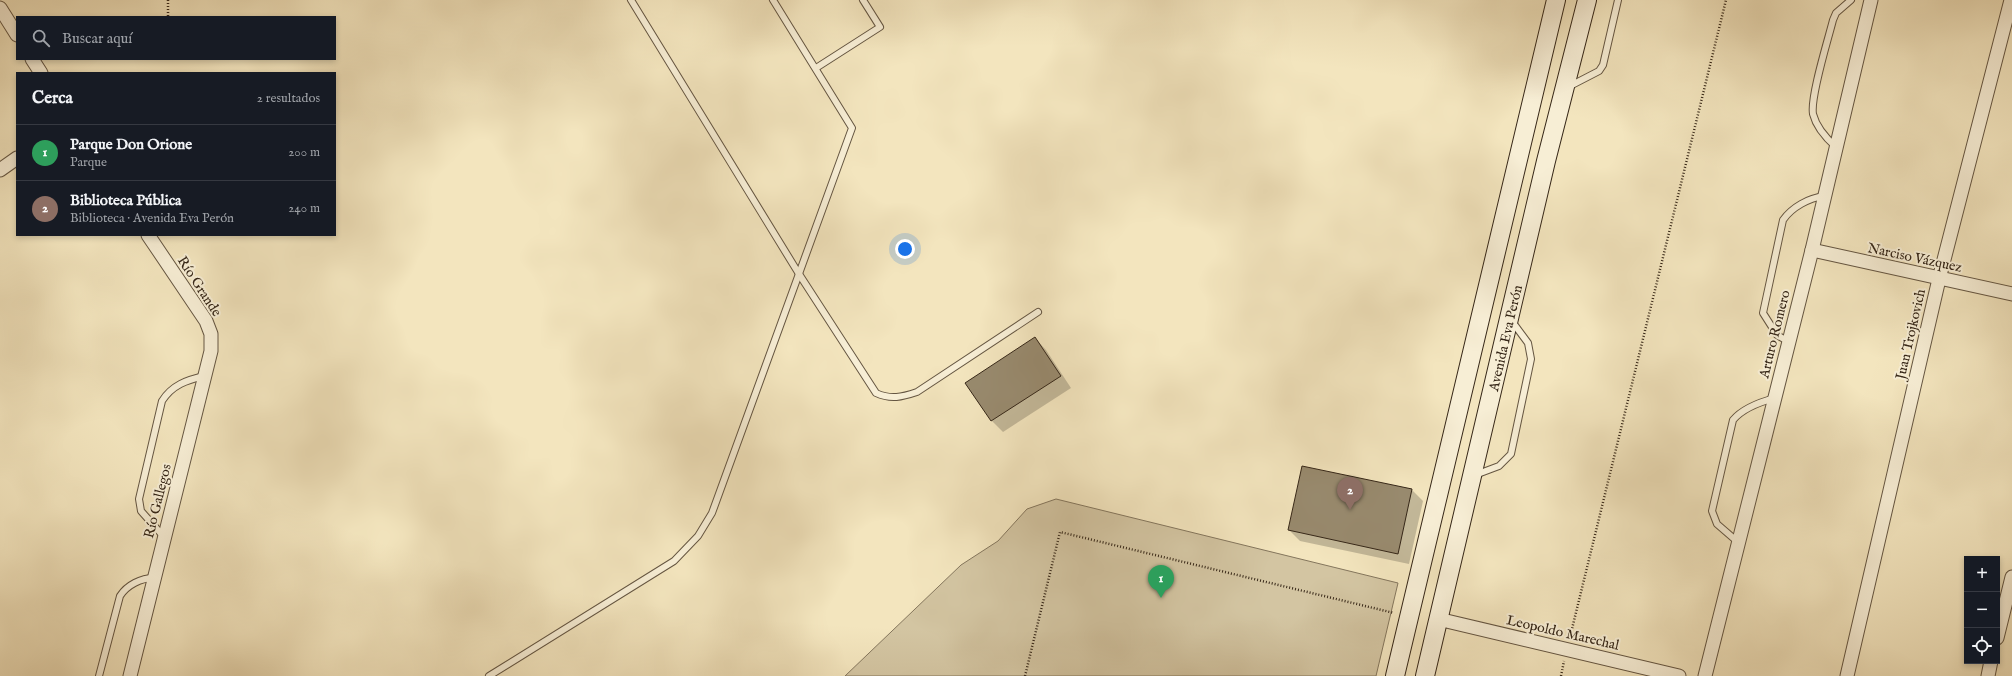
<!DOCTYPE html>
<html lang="es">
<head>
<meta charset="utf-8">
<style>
	body { margin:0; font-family:"IM FELL English",serif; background:#242831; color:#f1f3f6 }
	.controls { position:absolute; right:12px; bottom:12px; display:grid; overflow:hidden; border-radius:0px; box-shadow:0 2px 6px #0003 }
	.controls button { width:36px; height:36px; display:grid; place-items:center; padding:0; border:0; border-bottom:1px solid #363941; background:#171b24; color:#f1f3f6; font:20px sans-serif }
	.you { position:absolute; left:905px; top:249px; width:14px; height:14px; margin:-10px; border:3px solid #fff; border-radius:50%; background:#1a73e8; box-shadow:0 0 0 6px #1a73e833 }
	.badge { display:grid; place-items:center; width:26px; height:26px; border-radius:50%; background:#db2777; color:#fff; font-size:13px; font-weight:700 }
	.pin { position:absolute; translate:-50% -33px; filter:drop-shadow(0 1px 2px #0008) }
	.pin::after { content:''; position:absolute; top:21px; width:14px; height:12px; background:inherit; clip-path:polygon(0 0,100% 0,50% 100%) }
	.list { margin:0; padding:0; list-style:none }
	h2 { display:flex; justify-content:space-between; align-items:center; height:52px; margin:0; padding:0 16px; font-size:17px }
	h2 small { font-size:13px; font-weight:400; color:#9ea1a6 }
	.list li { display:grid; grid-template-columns:26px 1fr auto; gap:12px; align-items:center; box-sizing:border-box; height:56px; padding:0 16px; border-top:1px solid #363941 }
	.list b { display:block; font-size:15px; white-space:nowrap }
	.list p { margin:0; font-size:13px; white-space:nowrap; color:#9ea1a6 }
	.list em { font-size:13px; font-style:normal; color:#9ea1a6 }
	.icon { flex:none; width:22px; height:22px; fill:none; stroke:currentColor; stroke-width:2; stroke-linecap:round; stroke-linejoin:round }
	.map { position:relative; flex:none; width:2012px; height:676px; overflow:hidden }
	.search { position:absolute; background:#171b24; box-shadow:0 2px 6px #0003; left:16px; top:16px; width:320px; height:44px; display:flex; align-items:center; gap:10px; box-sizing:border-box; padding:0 14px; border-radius:0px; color:#9ea1a6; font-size:15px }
	.panel { position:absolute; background:#171b24; box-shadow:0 2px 6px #0003; left:16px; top:72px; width:320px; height:164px; border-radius:0px }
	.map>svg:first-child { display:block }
</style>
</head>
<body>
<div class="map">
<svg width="2012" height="676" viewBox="0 0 2012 676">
	<rect width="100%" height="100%" fill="#f3e5be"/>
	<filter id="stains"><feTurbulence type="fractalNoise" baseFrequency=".005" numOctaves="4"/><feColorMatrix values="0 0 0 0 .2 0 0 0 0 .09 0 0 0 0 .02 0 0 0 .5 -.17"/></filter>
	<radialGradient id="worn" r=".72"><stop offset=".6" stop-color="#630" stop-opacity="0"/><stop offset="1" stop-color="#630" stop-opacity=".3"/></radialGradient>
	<path fill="#d3c5a2" stroke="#84765d" d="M1056,499L1398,583L1376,676H845L961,565L998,541L1027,509Z"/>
	<g fill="#0003">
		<path d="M1035,338L1046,350L1071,388L1003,432L992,421L967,383Z"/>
		<path d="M1412,490L1423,501L1409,564L1300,541L1289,530Z"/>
	</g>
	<g fill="#988a6e" stroke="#362718">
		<path d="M1035,337L1061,376L991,421L965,383Z"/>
		<path d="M1302,466L1412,489L1398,554L1288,530Z"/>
	</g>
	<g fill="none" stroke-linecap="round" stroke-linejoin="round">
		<defs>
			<g id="lane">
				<path d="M631,0L799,274L876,393C891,400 902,397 917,392L1038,312"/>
				<path d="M816,68L880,27L863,0"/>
				<path d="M1568,87L1599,71L1603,65L1618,0"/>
				<path d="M1836,147C1827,139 1816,126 1813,114C1810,97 1828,40 1833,20L1836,13L1851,0"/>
				<path d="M1789,342L1777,335L1763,313L1783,220C1792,207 1809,198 1824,196"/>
				<path d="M1475,475L1499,466L1511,454L1531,359L1528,343L1511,320"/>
				<path d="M164,537L141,511L139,499L162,401C172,385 187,380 204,376"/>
				<path d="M1739,543L1717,524L1712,511L1733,420C1743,408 1760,402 1775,398"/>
				<path d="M99,676L120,596C127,585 141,578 154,578"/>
				<path d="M489,676L674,561L698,536L712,513L852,128L773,0"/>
			</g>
			<g id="street">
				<path d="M0,8L17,35"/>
				<path d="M32,59L41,73"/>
				<path d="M0,170L17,158"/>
				<path d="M1812,250L2012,294"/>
				<path d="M1438,619L1679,676"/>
				<path d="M1997,638L2012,577"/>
				<path d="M130,676L211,351V334L206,321L148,235"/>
				<path d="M1705,676L1812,250L1871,0"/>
				<path d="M1847,676L1939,279L2011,0"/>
				<path d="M1988,676L1991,661"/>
			</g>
			<g id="secondary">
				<path d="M1395,676L1556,0"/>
				<path d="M1425,676L1546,161L1587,0"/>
			</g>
		</defs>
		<use href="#lane" stroke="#655642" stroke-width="8"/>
		<use href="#street" stroke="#655642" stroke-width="15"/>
		<use href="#secondary" stroke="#362718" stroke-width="20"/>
		<g stroke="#362718" stroke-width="2.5" stroke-dasharray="1 2" stroke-linecap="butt">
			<path d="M168,0V17"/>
			<path d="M1570,637L1726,0"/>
			<path d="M1025,676L1060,532L1394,613"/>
			<path d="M1561,676L1564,661"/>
		</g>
		<use href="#lane" stroke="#f7eed5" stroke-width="6"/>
		<use href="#street" stroke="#f7eed5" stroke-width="13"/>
		<use href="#secondary" stroke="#f7eed5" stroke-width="18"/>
	</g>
	<g text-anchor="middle" stroke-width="4" stroke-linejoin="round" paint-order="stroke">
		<g font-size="14" fill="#362718" stroke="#f7eed5">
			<text transform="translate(1915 257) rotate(12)" y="5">Narciso Vázquez</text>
			<text transform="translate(200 286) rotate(57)" y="5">Río Grande</text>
			<text transform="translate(1774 334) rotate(-76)" y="5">Arturo Romero</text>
			<text transform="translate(1910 334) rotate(-77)" y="5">Juan Trojkovich</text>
			<text transform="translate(1505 338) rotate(-77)" y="5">Avenida Eva Perón</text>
			<text transform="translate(157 501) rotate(-76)" y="5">Río Gallegos</text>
			<text transform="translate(1563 632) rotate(13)" y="5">Leopoldo Marechal</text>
		</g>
	</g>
	<rect width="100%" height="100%" filter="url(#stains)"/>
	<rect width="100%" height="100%" fill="url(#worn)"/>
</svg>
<div class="controls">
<button>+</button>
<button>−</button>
<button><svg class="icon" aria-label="locate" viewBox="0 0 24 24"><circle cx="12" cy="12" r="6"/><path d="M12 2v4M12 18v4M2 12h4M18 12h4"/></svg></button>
</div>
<div class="you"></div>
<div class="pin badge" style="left:1161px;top:598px;background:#2e9e5b">1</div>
<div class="pin badge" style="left:1350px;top:510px;background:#8d6e63">2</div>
<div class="search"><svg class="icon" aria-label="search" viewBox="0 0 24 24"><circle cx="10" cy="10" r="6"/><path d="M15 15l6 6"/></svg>Buscar aquí</div>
<section class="panel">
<h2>Cerca<small>2 resultados</small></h2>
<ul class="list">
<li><span class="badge" style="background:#2e9e5b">1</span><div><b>Parque Don Orione</b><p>Parque</p></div><em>200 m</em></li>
<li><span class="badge" style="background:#8d6e63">2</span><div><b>Biblioteca Pública</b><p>Biblioteca · Avenida Eva Perón</p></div><em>240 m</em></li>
</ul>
</section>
</div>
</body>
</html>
